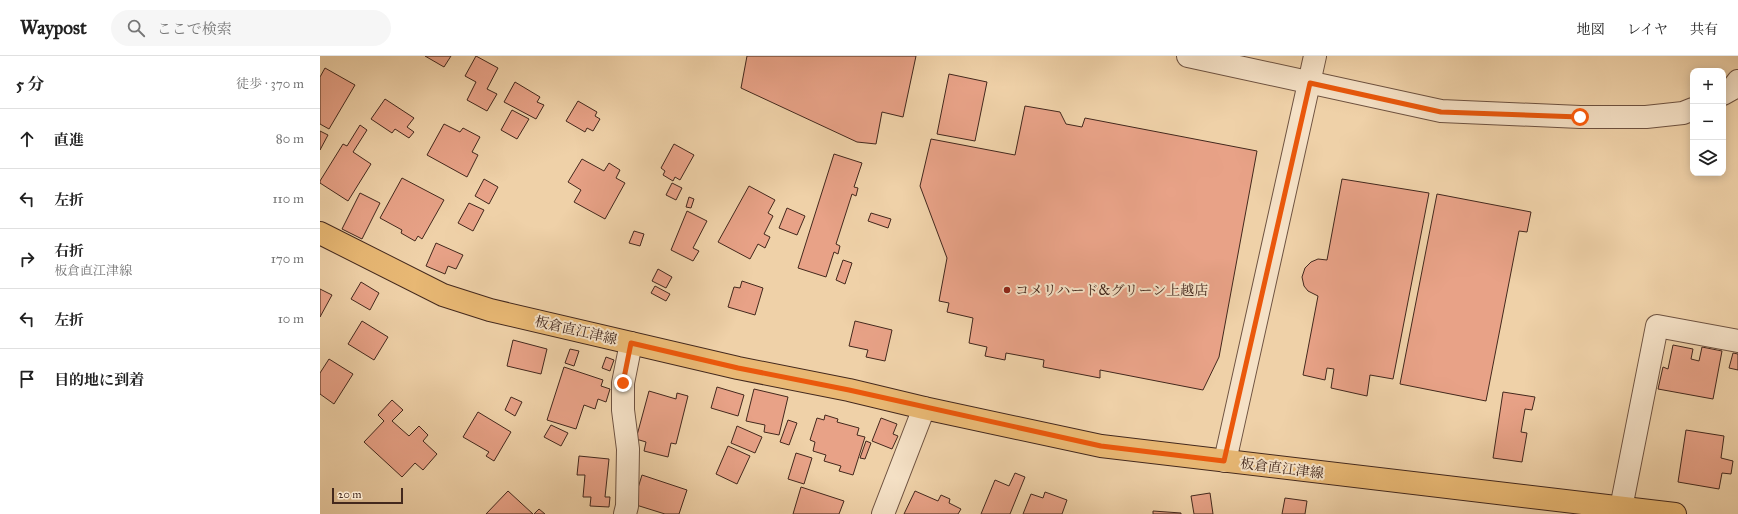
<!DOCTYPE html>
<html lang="ja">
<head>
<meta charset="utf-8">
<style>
	body { margin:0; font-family:"IM FELL Great Primer","Noto Serif JP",serif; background:#f6f6f6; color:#222 }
	.controls { position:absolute; right:12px; top:12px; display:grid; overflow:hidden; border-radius:8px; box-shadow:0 2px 10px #0003 }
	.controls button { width:36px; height:36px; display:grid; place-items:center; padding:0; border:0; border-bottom:1px solid #e0e0e0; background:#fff; color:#222; font:20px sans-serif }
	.scale { position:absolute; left:12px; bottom:10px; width:71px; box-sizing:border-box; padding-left:4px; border:2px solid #43281d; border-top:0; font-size:11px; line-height:14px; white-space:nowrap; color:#43281d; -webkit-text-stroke:3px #f5e1c6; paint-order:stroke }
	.stop { position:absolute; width:12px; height:12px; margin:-9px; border:3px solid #ea580c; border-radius:50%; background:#fff }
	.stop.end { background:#ea580c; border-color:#fff; box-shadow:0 1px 4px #0008 }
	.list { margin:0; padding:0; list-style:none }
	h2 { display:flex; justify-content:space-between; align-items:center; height:52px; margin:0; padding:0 16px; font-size:17px }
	h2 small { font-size:13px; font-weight:400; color:#767676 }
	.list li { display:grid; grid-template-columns:26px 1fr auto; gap:12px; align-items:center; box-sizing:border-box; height:60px; padding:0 16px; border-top:1px solid #e0e0e0 }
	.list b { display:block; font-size:15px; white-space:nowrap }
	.list p { margin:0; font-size:13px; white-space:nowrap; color:#767676 }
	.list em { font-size:13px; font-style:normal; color:#767676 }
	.icon { flex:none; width:22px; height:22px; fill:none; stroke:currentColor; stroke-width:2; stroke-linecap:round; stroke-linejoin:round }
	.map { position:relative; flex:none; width:1418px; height:458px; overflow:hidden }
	header { display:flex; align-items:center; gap:24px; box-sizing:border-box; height:56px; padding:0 20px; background:#fff; border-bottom:1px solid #e0e0e0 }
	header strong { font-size:19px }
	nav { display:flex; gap:22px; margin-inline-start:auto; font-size:14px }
	.search { width:280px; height:36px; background:#f6f6f6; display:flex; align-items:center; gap:10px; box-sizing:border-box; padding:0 14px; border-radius:22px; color:#767676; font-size:15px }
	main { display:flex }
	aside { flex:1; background:#fff }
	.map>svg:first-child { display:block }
</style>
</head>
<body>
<header>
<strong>Waypost</strong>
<div class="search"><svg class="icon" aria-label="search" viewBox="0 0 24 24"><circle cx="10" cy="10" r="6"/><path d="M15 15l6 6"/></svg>ここで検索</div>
<nav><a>地図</a><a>レイヤ</a><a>共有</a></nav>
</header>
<main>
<aside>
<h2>5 分<small>徒歩 · 370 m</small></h2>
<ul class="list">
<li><svg class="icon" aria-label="ahead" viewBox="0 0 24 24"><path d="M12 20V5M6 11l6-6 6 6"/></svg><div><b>直進</b></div><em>80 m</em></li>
<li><svg class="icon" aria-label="left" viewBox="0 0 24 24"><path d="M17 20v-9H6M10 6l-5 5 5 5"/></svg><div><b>左折</b></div><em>110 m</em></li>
<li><svg class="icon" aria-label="right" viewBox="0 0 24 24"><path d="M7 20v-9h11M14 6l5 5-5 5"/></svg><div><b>右折</b><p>板倉直江津線</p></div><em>170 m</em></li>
<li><svg class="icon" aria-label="left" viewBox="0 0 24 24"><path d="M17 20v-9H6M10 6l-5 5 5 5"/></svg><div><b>左折</b></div><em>10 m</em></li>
<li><svg class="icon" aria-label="arrive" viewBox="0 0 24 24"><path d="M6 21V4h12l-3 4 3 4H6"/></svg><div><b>目的地に到着</b></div></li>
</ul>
</aside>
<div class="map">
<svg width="1418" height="458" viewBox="0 0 1418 458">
	<rect width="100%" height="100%" fill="#efd1a8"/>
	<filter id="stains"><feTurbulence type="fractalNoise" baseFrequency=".005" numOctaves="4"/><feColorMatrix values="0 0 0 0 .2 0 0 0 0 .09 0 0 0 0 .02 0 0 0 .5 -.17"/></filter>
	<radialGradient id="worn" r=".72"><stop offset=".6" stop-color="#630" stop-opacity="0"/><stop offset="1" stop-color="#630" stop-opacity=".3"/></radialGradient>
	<g fill="#e8a287" stroke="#43281d">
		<path d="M105,0H131L124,11Z"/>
		<path d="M156,0L178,12L167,33L177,38L167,55L147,44L156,26L145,20Z"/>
		<path d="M427,0H596L583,61L562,56L556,88L537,86L421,32Z"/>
		<path d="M5,12L35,29L9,73L0,68V21Z"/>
		<path d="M629,18L667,26L655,85L617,78Z"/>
		<path d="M195,26L220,41L217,46L224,49L216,63L184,46Z"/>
		<path d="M65,43L94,62L87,71L94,76L89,82L75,73L72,77L51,63Z"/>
		<path d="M258,45L277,56L275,60L280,63L273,75L267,72L265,76L246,65Z"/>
		<path d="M705,50L740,56L746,68L762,71L765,62L937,95L899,301L883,334L780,314V322L723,311L724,304L686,297L685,304L665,300L667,291L649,287L653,262L627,256L629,247L619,245L627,202L600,130L611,83L695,99Z"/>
		<path d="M192,54L209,63L197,83L181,74Z"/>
		<path d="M124,68L140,76L143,72L160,81L152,96L158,99L147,121L107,99Z"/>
		<path d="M40,69L47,74L33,96L51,108L28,145L0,127V125L23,88L27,90Z"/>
		<path d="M0,75L8,79L0,94Z"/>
		<path d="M354,88L374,99L360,124L355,121L353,125L343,119L345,115L341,112Z"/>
		<path d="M514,98L542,107L534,131L538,132L536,140L532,138L516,188L520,190L518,198L514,196L506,221L478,212Z"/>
		<path d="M262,103L284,115L289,107L300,114L296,122L305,127L285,163L254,146L261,134L248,126Z"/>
		<path d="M82,122L124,144L102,183L98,180L95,185L81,177L82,174L60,162Z"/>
		<path d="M164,123L178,131L169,148L155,140Z"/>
		<path d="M1022,123L1109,137L1073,323L1050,319L1047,340L1011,332L1014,313L1007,312L1005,324L983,319L998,240L988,235L984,230L982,221L985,212L991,206L998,203L1007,204Z"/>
		<path d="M352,127L362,132L356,144L346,139Z"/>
		<path d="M429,130L455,144L448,157L453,160L444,178L450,181L445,192L438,188L430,203L398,186Z"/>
		<path d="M40,137L60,147L42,183L22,173Z"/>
		<path d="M1117,138L1211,156L1207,176L1199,175L1166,345L1080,328Z"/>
		<path d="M369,141L374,143L371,152L366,151Z"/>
		<path d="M149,147L164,154L153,175L138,167Z"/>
		<path d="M467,152L485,160L477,179L459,172Z"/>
		<path d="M367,155L387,165L373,192L379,195L373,205L351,194Z"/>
		<path d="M551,157L571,163L568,172L548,165Z"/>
		<path d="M314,175L324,178L320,190L309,187Z"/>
		<path d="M116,187L143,199L136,213L128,210L125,218L106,210Z"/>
		<path d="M523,204L532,207L525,228L516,224Z"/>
		<path d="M338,213L352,221L346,232L332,225Z"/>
		<path d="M422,225L443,232L435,259L408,251L414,231L420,232Z"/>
		<path d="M41,226L59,237L50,254L31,243Z"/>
		<path d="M335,230L350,238L346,245L331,237Z"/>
		<path d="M0,233L12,239L0,261Z"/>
		<path d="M42,265L68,281L54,304L28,288Z"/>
		<path d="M535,265L572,274L565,305L546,301L548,294L529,290Z"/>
		<path d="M193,284L227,293L221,318L187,310Z"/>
		<path d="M1353,289L1373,293L1371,303L1379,305L1382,291L1402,295L1393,343L1338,333L1343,311L1348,313Z"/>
		<path d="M250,293L259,295L254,310L245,307Z"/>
		<path d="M1413,297L1418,298V314L1409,312Z"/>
		<path d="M286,301L294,304L290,315L282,312Z"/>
		<path d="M9,303L33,318L14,348L0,338V317Z"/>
		<path d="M244,311L283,324L281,330L290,333L286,346L278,343L275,353L264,349L256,373L227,364Z"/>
		<path d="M397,331L424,339L418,360L391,352Z"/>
		<path d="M434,333L468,341L459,379L444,376L445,369L426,365Z"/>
		<path d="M329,335L356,343L357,337L368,340L356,388L351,387L348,401L324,395L326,386L316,383Z"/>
		<path d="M1183,336L1215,341L1212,354L1205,353L1201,376L1207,377L1202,406L1173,402Z"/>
		<path d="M191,341L202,346L195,360L185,354Z"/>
		<path d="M72,344L83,354L72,365L89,380L99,370L108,379L103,385L117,398L103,414L95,407L82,421L44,386L64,365L58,359Z"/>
		<path d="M158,356L191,376L174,405L166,400L169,396L143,381Z"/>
		<path d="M505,359L518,363L517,366L539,372L537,379L545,381L533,419L519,415L521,410L504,405L506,399L493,395L495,386L490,384L497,362L504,364Z"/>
		<path d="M561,362L577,368L573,378L578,380L572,393L552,385Z"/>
		<path d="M468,364L477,367L469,389L460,386Z"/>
		<path d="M231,369L248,377L241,390L224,381Z"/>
		<path d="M417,370L442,381L435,397L411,387Z"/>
		<path d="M1366,374L1404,380L1401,402L1413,405L1411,418L1402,417L1399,433L1358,426Z"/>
		<path d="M546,385L551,387L545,403L540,402Z"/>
		<path d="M408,390L430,400L417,428L396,418Z"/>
		<path d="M476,397L492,402L484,428L468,423Z"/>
		<path d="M259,400L289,403L285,441H290L289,451L270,450L271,441H263L265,419H257Z"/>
		<path d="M695,417L705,421L690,458H661L675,424L689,430Z"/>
		<path d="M322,419L367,434L359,458H345L313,448Z"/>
		<path d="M481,431L524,445L519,458H473Z"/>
		<path d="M188,435L213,458H166Z"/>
		<path d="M595,435L618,445L621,439L630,443L629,447L641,453L638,458H584Z"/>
		<path d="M725,436L747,444L742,458H703L711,438L723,442Z"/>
		<path d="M890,437L893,458H874L871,440Z"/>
		<path d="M965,442L987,445L985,458H962Z"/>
		<path d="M219,453L225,458H214Z"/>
		<path d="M833,455L861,457V458H833Z"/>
	</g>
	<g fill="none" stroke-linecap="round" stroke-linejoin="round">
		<defs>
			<g id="minor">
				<path d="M868,0L1121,55L1260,61H1326L1363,57L1373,53"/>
				<path d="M1403,38L1412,33L1418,25"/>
				<path d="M905,405L995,0"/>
				<path d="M1301,452L1337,270L1418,285"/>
				<path d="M305,458L307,450L308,393L303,354V327L311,287"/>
				<path d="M563,458L604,352"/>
			</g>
			<path id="major" d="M0,177L123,239L170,254L418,312L529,334L604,352L781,390L1355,458"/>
		</defs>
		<use href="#minor" stroke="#6e5240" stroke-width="24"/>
		<use href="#major" stroke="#43281d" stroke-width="24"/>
		<use href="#minor" stroke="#f5e1c6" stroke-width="22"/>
		<use href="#major" stroke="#e8b874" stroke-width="22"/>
	</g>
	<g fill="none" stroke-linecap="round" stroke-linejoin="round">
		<path stroke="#ea580c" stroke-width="5" d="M303,327L311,287L418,312L529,334L781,390L904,405L990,27L1121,56L1260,61"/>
	</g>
	<circle fill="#8f2418" stroke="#f5e1c6" stroke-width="1.5" cx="687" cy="234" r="4"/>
	<g text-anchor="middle" stroke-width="4" stroke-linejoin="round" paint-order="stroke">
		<g font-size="14" fill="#43281d" stroke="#f5e1c6" text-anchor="start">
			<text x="695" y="239">コメリハード&amp;グリーン上越店</text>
		</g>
		<g font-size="14" fill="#43281d" stroke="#f5e1c6">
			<text transform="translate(256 274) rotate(13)" y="5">板倉直江津線</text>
			<text transform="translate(962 412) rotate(7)" y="5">板倉直江津線</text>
		</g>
	</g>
	<rect width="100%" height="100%" filter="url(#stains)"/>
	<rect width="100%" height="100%" fill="url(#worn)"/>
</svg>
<div class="controls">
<button>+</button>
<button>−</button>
<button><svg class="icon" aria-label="layers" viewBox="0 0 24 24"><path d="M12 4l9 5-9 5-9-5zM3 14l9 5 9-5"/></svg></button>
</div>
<div class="scale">20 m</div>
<div class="stop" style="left:1260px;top:61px"></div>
<div class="stop end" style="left:303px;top:327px"></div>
</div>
</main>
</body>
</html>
